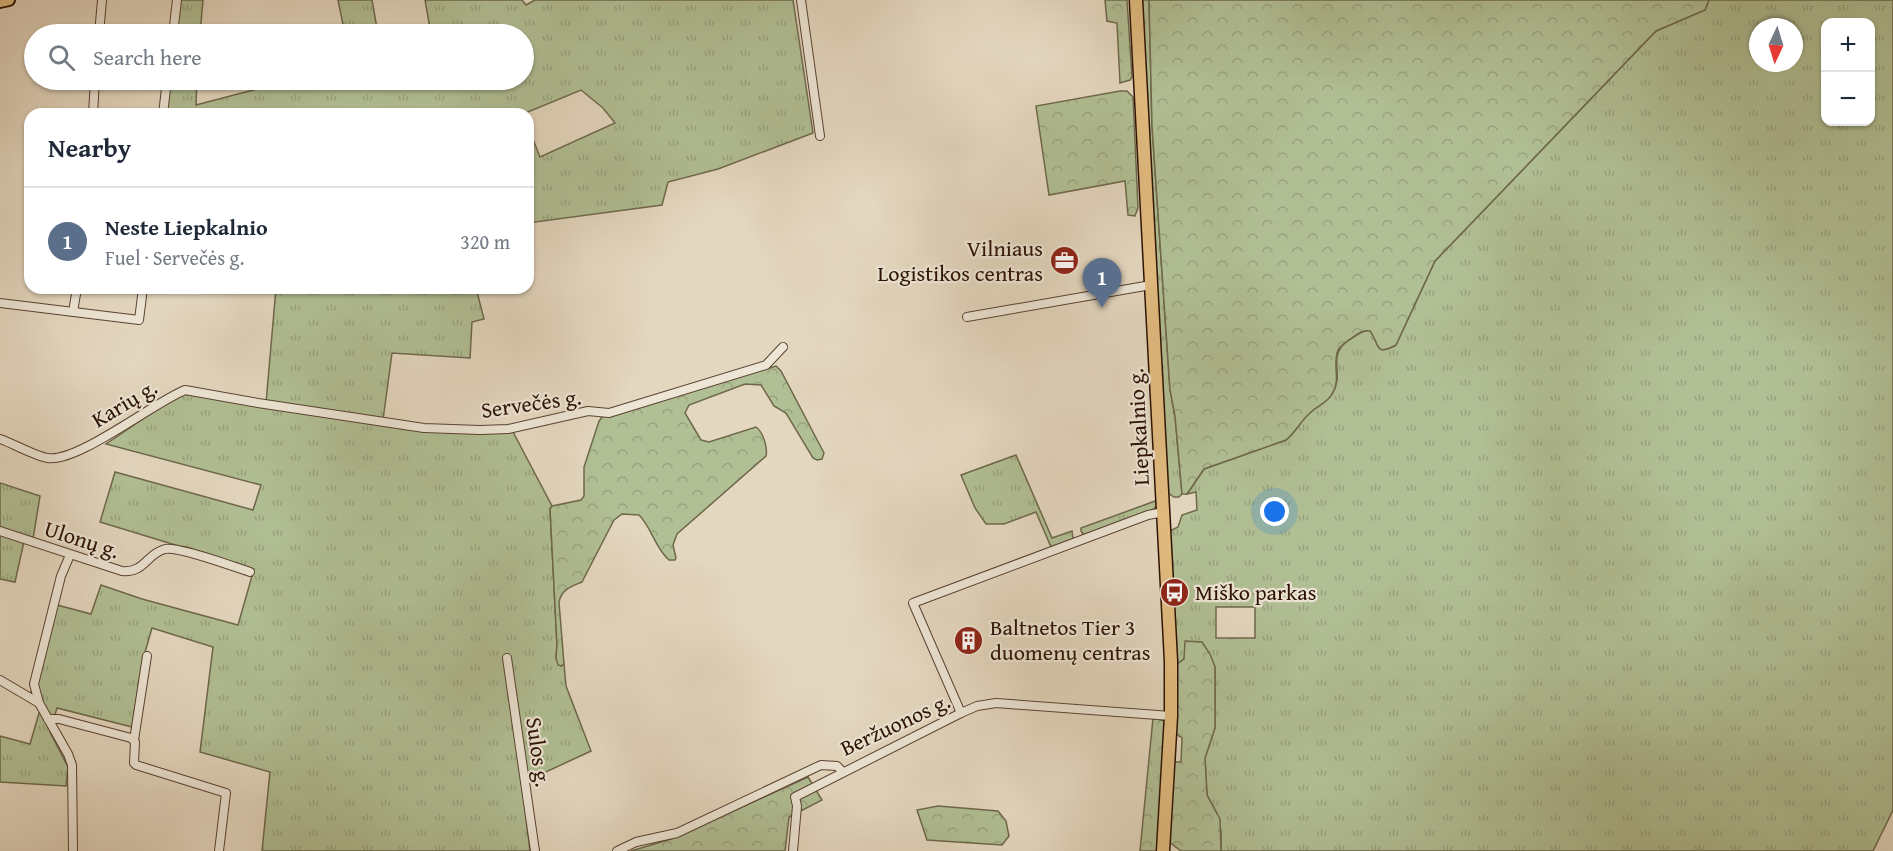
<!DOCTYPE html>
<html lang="en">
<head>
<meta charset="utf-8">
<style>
	body { margin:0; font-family:"Gentium Book Plus",serif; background:#f6f6f7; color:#1f2937 }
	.controls { position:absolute; right:18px; top:18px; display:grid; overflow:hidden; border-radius:12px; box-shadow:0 2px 4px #0004 }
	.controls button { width:54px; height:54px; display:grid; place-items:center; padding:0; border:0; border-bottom:2px solid #e0e1e3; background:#fff; color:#1f2937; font:30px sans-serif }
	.compass { position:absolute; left:1749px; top:18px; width:54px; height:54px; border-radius:50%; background:#fff; box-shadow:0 2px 4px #0004; rotate:184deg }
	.you { position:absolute; left:1275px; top:512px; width:21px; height:21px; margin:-15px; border:4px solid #fff; border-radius:50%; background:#1a73e8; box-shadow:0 0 0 9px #1a73e833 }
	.badge { display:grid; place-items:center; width:39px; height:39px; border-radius:50%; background:#8f2418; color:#fff; font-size:20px; font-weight:700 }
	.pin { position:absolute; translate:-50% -50px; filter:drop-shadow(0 2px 3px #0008) }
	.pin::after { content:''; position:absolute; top:32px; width:21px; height:18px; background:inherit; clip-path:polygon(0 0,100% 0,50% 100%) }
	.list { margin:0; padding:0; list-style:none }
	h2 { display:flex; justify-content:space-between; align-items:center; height:78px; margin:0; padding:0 24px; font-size:26px }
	h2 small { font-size:20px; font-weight:400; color:#747a83 }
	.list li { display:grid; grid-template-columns:39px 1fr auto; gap:18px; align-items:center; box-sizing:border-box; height:108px; padding:0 24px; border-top:2px solid #e0e1e3 }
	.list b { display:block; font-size:22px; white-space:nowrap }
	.list p { margin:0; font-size:20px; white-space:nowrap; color:#747a83 }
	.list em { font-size:20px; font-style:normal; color:#747a83 }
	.icon { flex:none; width:33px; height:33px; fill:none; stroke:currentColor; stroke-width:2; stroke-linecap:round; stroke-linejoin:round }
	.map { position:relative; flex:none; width:1893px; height:851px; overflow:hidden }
	.search { position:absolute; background:#fff; box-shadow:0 2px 4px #0004; left:24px; top:24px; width:510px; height:66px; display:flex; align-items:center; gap:15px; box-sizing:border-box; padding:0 21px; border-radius:33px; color:#747a83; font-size:22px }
	.panel { position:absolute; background:#fff; box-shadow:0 2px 4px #0004; left:24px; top:108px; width:510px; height:186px; border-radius:18px }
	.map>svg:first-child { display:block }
</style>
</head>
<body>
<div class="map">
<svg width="1893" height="851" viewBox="0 0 1893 851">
	<defs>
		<pattern id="grass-tufts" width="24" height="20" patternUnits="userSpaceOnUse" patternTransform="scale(1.5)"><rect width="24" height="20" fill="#b1bf94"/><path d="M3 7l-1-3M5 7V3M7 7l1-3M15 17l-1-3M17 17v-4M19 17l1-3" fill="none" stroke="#98a37e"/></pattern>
		<pattern id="forest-crowns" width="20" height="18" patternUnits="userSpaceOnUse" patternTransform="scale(1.5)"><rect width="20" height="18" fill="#b1bf94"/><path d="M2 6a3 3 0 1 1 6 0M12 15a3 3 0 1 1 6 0" fill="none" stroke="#98a37e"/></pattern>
	</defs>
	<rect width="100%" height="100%" fill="#e4d7bf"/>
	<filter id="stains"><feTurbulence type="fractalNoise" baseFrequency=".00333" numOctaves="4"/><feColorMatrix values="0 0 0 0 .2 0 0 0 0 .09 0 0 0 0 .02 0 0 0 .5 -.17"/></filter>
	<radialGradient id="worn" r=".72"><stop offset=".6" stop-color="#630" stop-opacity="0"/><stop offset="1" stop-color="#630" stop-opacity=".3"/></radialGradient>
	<g fill="url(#grass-tufts)" stroke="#6e684b" stroke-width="1.5" fill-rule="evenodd">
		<path d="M179,0H203L200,34H175Z"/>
		<path d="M338,0H372L378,34H345Z"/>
		<path d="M425,0H522L526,5L535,0H793L813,133L718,169L668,182L662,205L528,223V127L540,157L615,123L603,108L581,90L523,114H166L170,80H197L196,105L268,86V80H524V34H431Z"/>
		<path d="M1140,0H1149L1152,126L1170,390L1175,416L1182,494L1179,497H1174L1168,493Z"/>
		<path d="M1709,0H1893V810L1873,851H1221V831L1216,812L1207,795L1205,758L1215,728V667L1185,653L1184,659L1177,664L1170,531L1178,527L1182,515L1197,510L1196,492L1187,494L1204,469L1286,440C1296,432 1301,420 1311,412C1318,405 1327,403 1332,394C1346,372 1325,357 1349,340C1357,335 1361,331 1370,330C1380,343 1374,357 1396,345L1435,261L1656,31L1705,10ZM1826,22H1870V122H1826ZM1758,27H1794V63H1758ZM1216,607H1255V638H1216Z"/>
		<path d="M276,288H476L484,319L472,322L470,358L392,353L383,420L266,403Z"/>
		<path d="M187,393L387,426L513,432L552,506L550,509L557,645L556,658L561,666L564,664L566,686L591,751L522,783L530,851H262L270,772L200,752L213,647L152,628L143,659L132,727L57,708L50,732L68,767L66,786L0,782V736L30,744L42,703L30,695L47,644L57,605L91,614L101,585L142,599L238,625L254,569L100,522L115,472L253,510L261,485L106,444L177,396Z"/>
		<path d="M1016,455L1052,538L1072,531L1073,539L1068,542L1051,547L1036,512L1004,524H986L975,508L961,475Z"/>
		<path d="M0,483L40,496L33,539L25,537L15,582L0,579Z"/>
		<path d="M1158,500L1157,506L1152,510L1090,534H1083L1081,531V528Z"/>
	</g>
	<g fill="url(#forest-crowns)" stroke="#6e684b" stroke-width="1.5">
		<path d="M1105,0H1127L1132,77L1130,80L1120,83L1117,23L1107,21Z"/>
		<path d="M1149,0H1709L1705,10L1656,31L1435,261L1396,345C1374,357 1380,344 1370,331C1362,330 1359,333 1353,337C1348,341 1338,346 1337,353C1333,367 1341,380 1332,394C1327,403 1318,405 1311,412C1301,420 1296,432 1286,440L1204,469L1187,494H1182L1175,416L1170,390L1152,126Z"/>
		<path d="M1120,91H1127L1133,97L1138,208L1135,216L1128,215L1125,181L1049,195L1036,106Z"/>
		<path d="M776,366L781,371L824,453L822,459L817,460L813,458L786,413L774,406L761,385L745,384L689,405L685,413L701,440L709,442L756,427C763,432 768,448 766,456L677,534L673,545L676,558L675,560H669C655,548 652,528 639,515L622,514L614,520L582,582C570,587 562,589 559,602L564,664L561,666L558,665L556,658L557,645L550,509L552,506L581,500L584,496V467L599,421L602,417Z"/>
		<path d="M1185,641L1202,642L1210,654L1215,667V728L1205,758L1207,795L1220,819L1221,851H1181L1168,841L1174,762H1181L1182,738L1176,734L1177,664L1184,659Z"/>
		<path d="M1153,718L1165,721L1159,851H1140Z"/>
		<path d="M808,777L822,800L789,817L785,851H631L671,839Z"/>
		<path d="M938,806L998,811L1006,821L1009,836L1002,845L927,840L917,810Z"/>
	</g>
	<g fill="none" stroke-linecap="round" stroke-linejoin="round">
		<defs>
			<g id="minor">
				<path d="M801,0L820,136"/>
				<path d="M99,34L102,0"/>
				<path d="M173,34L177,0"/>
				<path d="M93,114L95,80"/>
				<path d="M163,114L167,80"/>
				<path d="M0,303L139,320L143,288"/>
				<path d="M73,312L77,288"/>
				<path d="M967,317L1151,285"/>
				<path d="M0,439C12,443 37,457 48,458C77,463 153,403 185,390L258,403L424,428L480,430L508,429L588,411L609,413L766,365L783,347"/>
				<path d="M0,531L122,571C145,573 146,554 165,549C178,546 235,567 250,572"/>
				<path d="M70,555L61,576L34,684L39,703L68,754L72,765L73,851"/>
				<path d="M507,658L535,851"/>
				<path d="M0,680L39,703"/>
				<path d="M961,713L913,603L1148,515L1164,512"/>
				<path d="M48,719H59L131,738L135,742L134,763L136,765L226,793L219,851"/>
				<path d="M134,740L147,656"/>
				<path d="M617,851L636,842L677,833L821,765L837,766L842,771"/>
				<path d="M793,851L797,806L795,797L961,713L977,706L996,703L1171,716"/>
			</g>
			<path id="major" d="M0,2L9,0"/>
			<path id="highway" d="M1136,0L1171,661V716L1163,851"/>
		</defs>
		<use href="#minor" stroke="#594231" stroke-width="10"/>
		<use href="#major" stroke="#2b1102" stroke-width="14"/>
		<use href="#highway" stroke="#2b1102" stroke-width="15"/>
		<use href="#minor" stroke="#ede5d5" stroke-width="8"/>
		<use href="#major" stroke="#e2bc80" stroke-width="10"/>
		<use href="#highway" stroke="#e2bc80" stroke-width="12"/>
	</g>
	<defs>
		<symbol id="office-disc" viewBox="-11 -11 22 22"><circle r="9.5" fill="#8f2418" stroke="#ede5d5"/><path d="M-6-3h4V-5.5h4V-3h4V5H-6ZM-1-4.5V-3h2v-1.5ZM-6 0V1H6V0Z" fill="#fff"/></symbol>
		<symbol id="bus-disc" viewBox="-11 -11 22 22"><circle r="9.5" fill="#8f2418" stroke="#ede5d5"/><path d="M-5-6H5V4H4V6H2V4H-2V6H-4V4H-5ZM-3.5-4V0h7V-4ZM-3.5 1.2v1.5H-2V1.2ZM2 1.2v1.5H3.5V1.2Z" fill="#fff"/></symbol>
		<symbol id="building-disc" viewBox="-11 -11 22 22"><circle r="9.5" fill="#8f2418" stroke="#ede5d5"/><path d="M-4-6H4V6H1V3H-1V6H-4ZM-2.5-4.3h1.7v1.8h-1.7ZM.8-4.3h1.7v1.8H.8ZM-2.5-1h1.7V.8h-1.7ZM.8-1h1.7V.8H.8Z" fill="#fff"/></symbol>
	</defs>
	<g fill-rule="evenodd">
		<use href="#office-disc" x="1048" y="244" width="33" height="33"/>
		<use href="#bus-disc" x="1158" y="576" width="33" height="33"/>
		<use href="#building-disc" x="952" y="624" width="33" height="33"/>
	</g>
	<g text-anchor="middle" stroke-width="4.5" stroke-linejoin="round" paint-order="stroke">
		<g font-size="22" fill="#2b1102" stroke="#ede5d5" text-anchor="start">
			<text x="1043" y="256" text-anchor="end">Vilniaus<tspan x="1043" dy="25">Logistikos centras</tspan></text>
			<text x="1195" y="600">Miško parkas</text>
			<text x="990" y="635">Baltnetos Tier 3<tspan x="990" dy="25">duomenų centras</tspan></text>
		</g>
		<g font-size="22" fill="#2b1102" stroke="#ede5d5">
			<text transform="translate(124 403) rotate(-31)" y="8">Karių g.</text>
			<text transform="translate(531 403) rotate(-8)" y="8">Servečės g.</text>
			<text transform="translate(1138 427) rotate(-93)" y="8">Liepkalnio g.</text>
			<text transform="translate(82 539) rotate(18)" y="8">Ulonų g.</text>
			<text transform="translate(895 724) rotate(-25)" y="8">Beržuonos g.</text>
			<text transform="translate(539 752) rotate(82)" y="8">Sulos g.</text>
		</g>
	</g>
	<rect width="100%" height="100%" filter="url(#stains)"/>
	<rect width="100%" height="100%" fill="url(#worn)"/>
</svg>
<div class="controls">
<button>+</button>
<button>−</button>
</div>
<svg class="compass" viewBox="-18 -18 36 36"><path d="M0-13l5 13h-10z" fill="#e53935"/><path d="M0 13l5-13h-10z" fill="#747a83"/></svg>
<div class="you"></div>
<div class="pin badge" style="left:1102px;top:308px;background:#5c6f8a">1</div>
<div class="search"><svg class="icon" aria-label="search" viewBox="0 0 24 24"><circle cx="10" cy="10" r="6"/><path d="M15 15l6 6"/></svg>Search here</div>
<section class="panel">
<h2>Nearby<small></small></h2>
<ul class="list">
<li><span class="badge" style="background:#5c6f8a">1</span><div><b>Neste Liepkalnio</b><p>Fuel · Servečės g.</p></div><em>320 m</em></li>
</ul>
</section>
</div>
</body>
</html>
